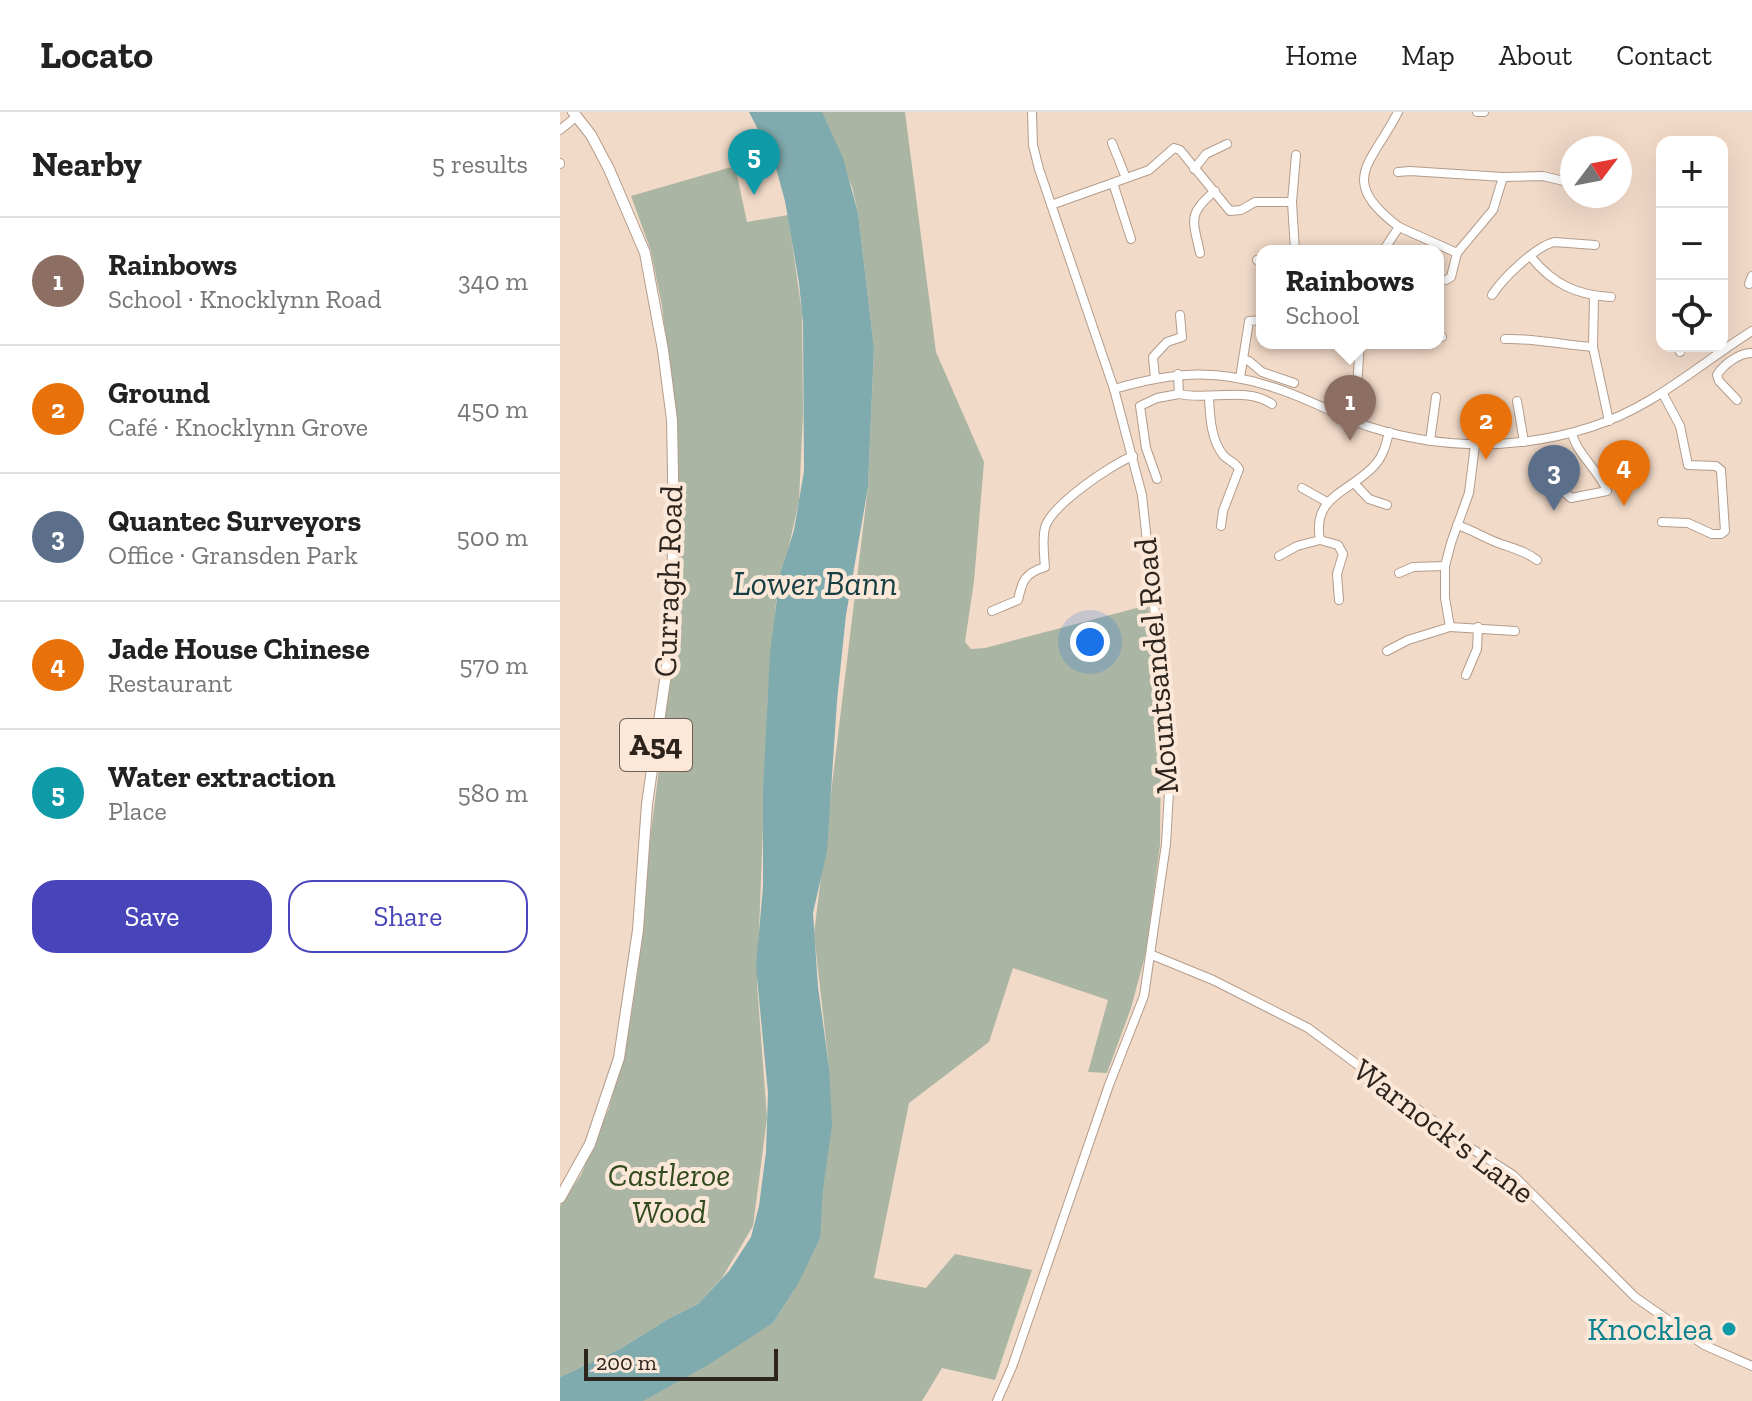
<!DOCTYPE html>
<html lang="en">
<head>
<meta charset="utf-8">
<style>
	body { margin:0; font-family:"Zilla Slab",serif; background:#f6f6f6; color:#222 }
	.controls { position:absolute; right:24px; top:24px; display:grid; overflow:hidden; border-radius:16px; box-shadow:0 8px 32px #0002 }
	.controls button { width:72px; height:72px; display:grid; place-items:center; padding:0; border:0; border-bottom:2px solid #e0e0e0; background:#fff; color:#222; font:40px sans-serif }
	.compass { position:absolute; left:1000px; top:24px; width:72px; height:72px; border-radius:50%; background:#fff; box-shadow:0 8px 32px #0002; rotate:58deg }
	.scale { position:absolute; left:24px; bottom:20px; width:194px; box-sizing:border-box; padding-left:8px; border:4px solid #2d241d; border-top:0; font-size:22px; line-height:28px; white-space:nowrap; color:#2d241d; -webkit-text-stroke:6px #fce8d9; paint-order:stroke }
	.you { position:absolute; left:530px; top:530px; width:28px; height:28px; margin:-20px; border:6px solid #fff; border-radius:50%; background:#1a73e8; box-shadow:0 0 0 12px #1a73e833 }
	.badge { display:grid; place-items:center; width:52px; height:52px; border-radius:50%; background:#4845bb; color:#fff; font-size:26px; font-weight:700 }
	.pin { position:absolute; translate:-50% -66px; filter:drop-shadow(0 2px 4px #0008) }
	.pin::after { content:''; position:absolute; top:42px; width:28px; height:24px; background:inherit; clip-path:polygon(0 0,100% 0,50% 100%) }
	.popup { position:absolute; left:696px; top:133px; width:188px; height:104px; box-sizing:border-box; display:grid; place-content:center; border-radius:16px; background:#fff; filter:drop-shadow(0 2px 6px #0005); font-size:26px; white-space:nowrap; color:#767676 }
	.popup b { font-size:30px; color:#222 }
	.popup::after { content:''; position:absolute; left:50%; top:100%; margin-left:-16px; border:16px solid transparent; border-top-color:#fff }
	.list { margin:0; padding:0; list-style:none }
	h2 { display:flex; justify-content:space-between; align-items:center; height:104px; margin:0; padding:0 32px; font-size:34px }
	h2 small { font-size:26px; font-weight:400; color:#767676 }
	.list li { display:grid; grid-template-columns:52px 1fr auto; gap:24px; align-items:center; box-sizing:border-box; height:128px; padding:0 32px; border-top:2px solid #e0e0e0 }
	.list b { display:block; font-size:30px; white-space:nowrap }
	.list p { margin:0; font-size:26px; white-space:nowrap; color:#767676 }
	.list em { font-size:26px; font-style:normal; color:#767676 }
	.actions { display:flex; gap:16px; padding:24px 32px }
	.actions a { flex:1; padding:18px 0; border:2px solid #4845bb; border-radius:24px; text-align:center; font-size:28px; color:#4845bb }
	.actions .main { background:#4845bb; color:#fff }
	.icon { flex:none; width:44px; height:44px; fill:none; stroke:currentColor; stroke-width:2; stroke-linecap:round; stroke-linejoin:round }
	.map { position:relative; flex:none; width:1192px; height:1289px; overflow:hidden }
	header { display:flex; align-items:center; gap:48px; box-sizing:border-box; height:112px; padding:0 40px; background:#fff; border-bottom:2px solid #e0e0e0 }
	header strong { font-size:38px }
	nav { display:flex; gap:44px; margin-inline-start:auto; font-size:28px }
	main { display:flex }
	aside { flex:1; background:#fff }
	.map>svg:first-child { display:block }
</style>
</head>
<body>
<header>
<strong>Locato</strong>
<nav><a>Home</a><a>Map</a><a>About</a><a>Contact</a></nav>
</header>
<main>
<aside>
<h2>Nearby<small>5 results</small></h2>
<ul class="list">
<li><span class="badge" style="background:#8d6e63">1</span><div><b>Rainbows</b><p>School · Knocklynn Road</p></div><em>340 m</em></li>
<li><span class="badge" style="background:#e8710a">2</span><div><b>Ground</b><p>Café · Knocklynn Grove</p></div><em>450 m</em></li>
<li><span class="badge" style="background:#5c6f8a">3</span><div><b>Quantec Surveyors</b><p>Office · Gransden Park</p></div><em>500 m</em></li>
<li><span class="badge" style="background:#e8710a">4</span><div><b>Jade House Chinese</b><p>Restaurant</p></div><em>570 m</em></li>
<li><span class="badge" style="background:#0f9aa8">5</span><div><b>Water extraction</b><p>Place</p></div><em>580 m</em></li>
</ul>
<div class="actions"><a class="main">Save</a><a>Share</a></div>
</aside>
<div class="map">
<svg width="1192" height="1289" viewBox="0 0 1192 1289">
	<rect width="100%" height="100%" fill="#f2dac8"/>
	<g fill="#aab5a3">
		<path d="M261,0H345L376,240L424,350L414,469L405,530L411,537L425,536L588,493L601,619L600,733L586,840L571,896L547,961L528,960L548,888L453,856L429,930L349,991L314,1166L366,1176L395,1142L472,1158L435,1268L382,1256L362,1289H82L213,1211L234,1178L269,955L254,822L308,375L314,236L298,101L292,75Z"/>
		<path d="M175,54L187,110L228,103L242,201L243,301L239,389L216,491L208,582L197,872L207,1006L193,1114L162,1166L138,1192L108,1207L60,1237L0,1265V1094L21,1063L49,996L66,936L77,866L91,720L115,530L119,387L117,320L102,194L91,139L71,84Z"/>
	</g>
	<path fill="#80abae" d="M189,0H262L283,46L298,101L314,236L308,375L286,503L277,589L267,739L253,801L258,875L269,955L272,1013L263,1077L260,1126L238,1172L213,1211L148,1253L83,1289H0V1265L60,1237L108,1207L138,1192L169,1159L191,1125L199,1094L206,1040L208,981L196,855L203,774V677L210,541L220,463L234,418L244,359L243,211L239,171L225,89L214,49Z"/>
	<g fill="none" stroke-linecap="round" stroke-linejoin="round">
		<defs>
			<g id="minor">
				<path d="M917,0H924"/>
				<path d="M0,18L17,4"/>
				<path d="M552,31L566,66"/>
				<path d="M0,51V52"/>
				<path d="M1102,55V135"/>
				<path d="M634,57L646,42L667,32"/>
				<path d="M838,60L850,59L943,65L983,64L1012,71"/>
				<path d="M553,71L571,127"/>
				<path d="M491,93L589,58L614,36L620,38L670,99L681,98L695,90H732"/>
				<path d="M839,115L897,141L933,98L943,65"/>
				<path d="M735,139L732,90L736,43"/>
				<path d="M823,139L839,115C777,68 811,53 838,0"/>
				<path d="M640,141C633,108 627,102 655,79"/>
				<path d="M971,145C993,172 1016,183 1051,185"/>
				<path d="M697,148H702"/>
				<path d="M886,168L891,165L897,141"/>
				<path d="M1189,172L1192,164"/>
				<path d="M932,183C943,166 975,135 994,130L1035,133"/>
				<path d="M1034,184L1033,235L1049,309"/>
				<path d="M878,225H882"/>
				<path d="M945,227C975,226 1003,233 1033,235"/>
				<path d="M1117,234L1120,240"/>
				<path d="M683,247L689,249L702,260L734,271"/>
				<path d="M595,266L593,245L607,230L622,225L620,203"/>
				<path d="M680,266L689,209L702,208"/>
				<path d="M554,277C609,261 653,256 709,274C744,284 776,303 810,315C882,338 960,338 1031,315C1094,295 1138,253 1192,219"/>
				<path d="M619,282C649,289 686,274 712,292"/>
				<path d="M649,286C650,305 651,329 664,344C669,349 675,350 679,357L663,399L661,414"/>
				<path d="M1177,288L1159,269L1157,263C1163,253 1180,240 1192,241"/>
				<path d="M957,289L964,330"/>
				<path d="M787,305L797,275L800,231"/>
				<path d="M870,329L876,285"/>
				<path d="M982,346L992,352L998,374L1011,386L1047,379C1039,358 1017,343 1012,321"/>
				<path d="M597,367L586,336L580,294L597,286L619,282L618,262"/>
				<path d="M794,371L809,387L827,393"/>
				<path d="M742,376L767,390"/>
				<path d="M1102,410L1128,411L1152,422H1161L1165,419L1161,358L1156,354L1128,353L1120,314L1103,282"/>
				<path d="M897,413C913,418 926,427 941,432C955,437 965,439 977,448"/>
				<path d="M760,428L778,433L783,442L777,462L779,488"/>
				<path d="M719,444L737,434L760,428C752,384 788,381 813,355C823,345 826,333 829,320"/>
				<path d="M839,461L853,455L885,454"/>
				<path d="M432,499L458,488C462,469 465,461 485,455C484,443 482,428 485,416C490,394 552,352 573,344"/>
				<path d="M890,515L955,519"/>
				<path d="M827,539L848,528L890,515L885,486V454L891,431L909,381L915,333"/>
				<path d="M906,563L917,537L918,515"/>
				<path d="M592,843L653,868L748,916L906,1033L953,1063L1075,1185L1144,1233L1192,1254"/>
				<path d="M437,1289L452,1255L549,973L584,884L606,732L609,680L607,615L582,383L554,277L479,57L473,33L472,0"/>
			</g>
			<path id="major" d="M0,1086L30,1032L59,946L78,818L87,692L109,541L114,415L112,308L103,238L85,141L49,57L31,23L13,0"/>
		</defs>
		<use href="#minor" stroke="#b39c8b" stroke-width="10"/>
		<use href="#major" stroke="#b39c8b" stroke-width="12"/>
		<use href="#minor" stroke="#fff" stroke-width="8"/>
		<use href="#major" stroke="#fff" stroke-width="10"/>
	</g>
	<circle fill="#0f9aa8" stroke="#fce8d9" stroke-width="3" cx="1169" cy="1217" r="8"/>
	<g text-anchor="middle" stroke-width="8" stroke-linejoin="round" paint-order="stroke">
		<rect fill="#fce8d9" stroke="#6b5f55" stroke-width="2" x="60" y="607" width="72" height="52" rx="6"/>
		<g font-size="30" font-weight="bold" fill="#2d241d">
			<text x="96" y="643">A54</text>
		</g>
		<g font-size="32" fill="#2d241d" stroke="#fce8d9">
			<text transform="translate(108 469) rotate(-88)" y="11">Curragh Road</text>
			<text transform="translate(596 554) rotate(-95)" y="11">Mountsandel Road</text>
			<text transform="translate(884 1019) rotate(37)" y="11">Warnock's Lane</text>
		</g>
		<g font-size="32" font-style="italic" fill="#314b1f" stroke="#fce8d9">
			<text x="109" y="1074">Castleroe<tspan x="109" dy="37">Wood</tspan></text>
		</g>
		<g font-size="32" fill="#0d838f" stroke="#fce8d9" text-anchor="end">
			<text x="1153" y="1228">Knocklea</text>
		</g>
		<g font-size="34" font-style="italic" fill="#163f43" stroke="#fce8d9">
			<text x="255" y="483">Lower Bann</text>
		</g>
	</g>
</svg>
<div class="controls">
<button>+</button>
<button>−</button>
<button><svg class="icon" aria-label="locate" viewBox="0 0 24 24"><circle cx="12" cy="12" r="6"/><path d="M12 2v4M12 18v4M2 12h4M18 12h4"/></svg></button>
</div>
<svg class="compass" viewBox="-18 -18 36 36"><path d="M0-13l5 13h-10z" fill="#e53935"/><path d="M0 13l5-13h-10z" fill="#767676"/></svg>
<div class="scale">200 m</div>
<div class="you"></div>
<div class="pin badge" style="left:790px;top:329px;background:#8d6e63">1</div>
<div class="popup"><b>Rainbows</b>School</div>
<div class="pin badge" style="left:926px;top:348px;background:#e8710a">2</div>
<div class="pin badge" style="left:994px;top:399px;background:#5c6f8a">3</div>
<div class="pin badge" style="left:1064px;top:394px;background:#e8710a">4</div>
<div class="pin badge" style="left:194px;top:83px;background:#0f9aa8">5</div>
</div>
</main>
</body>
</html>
